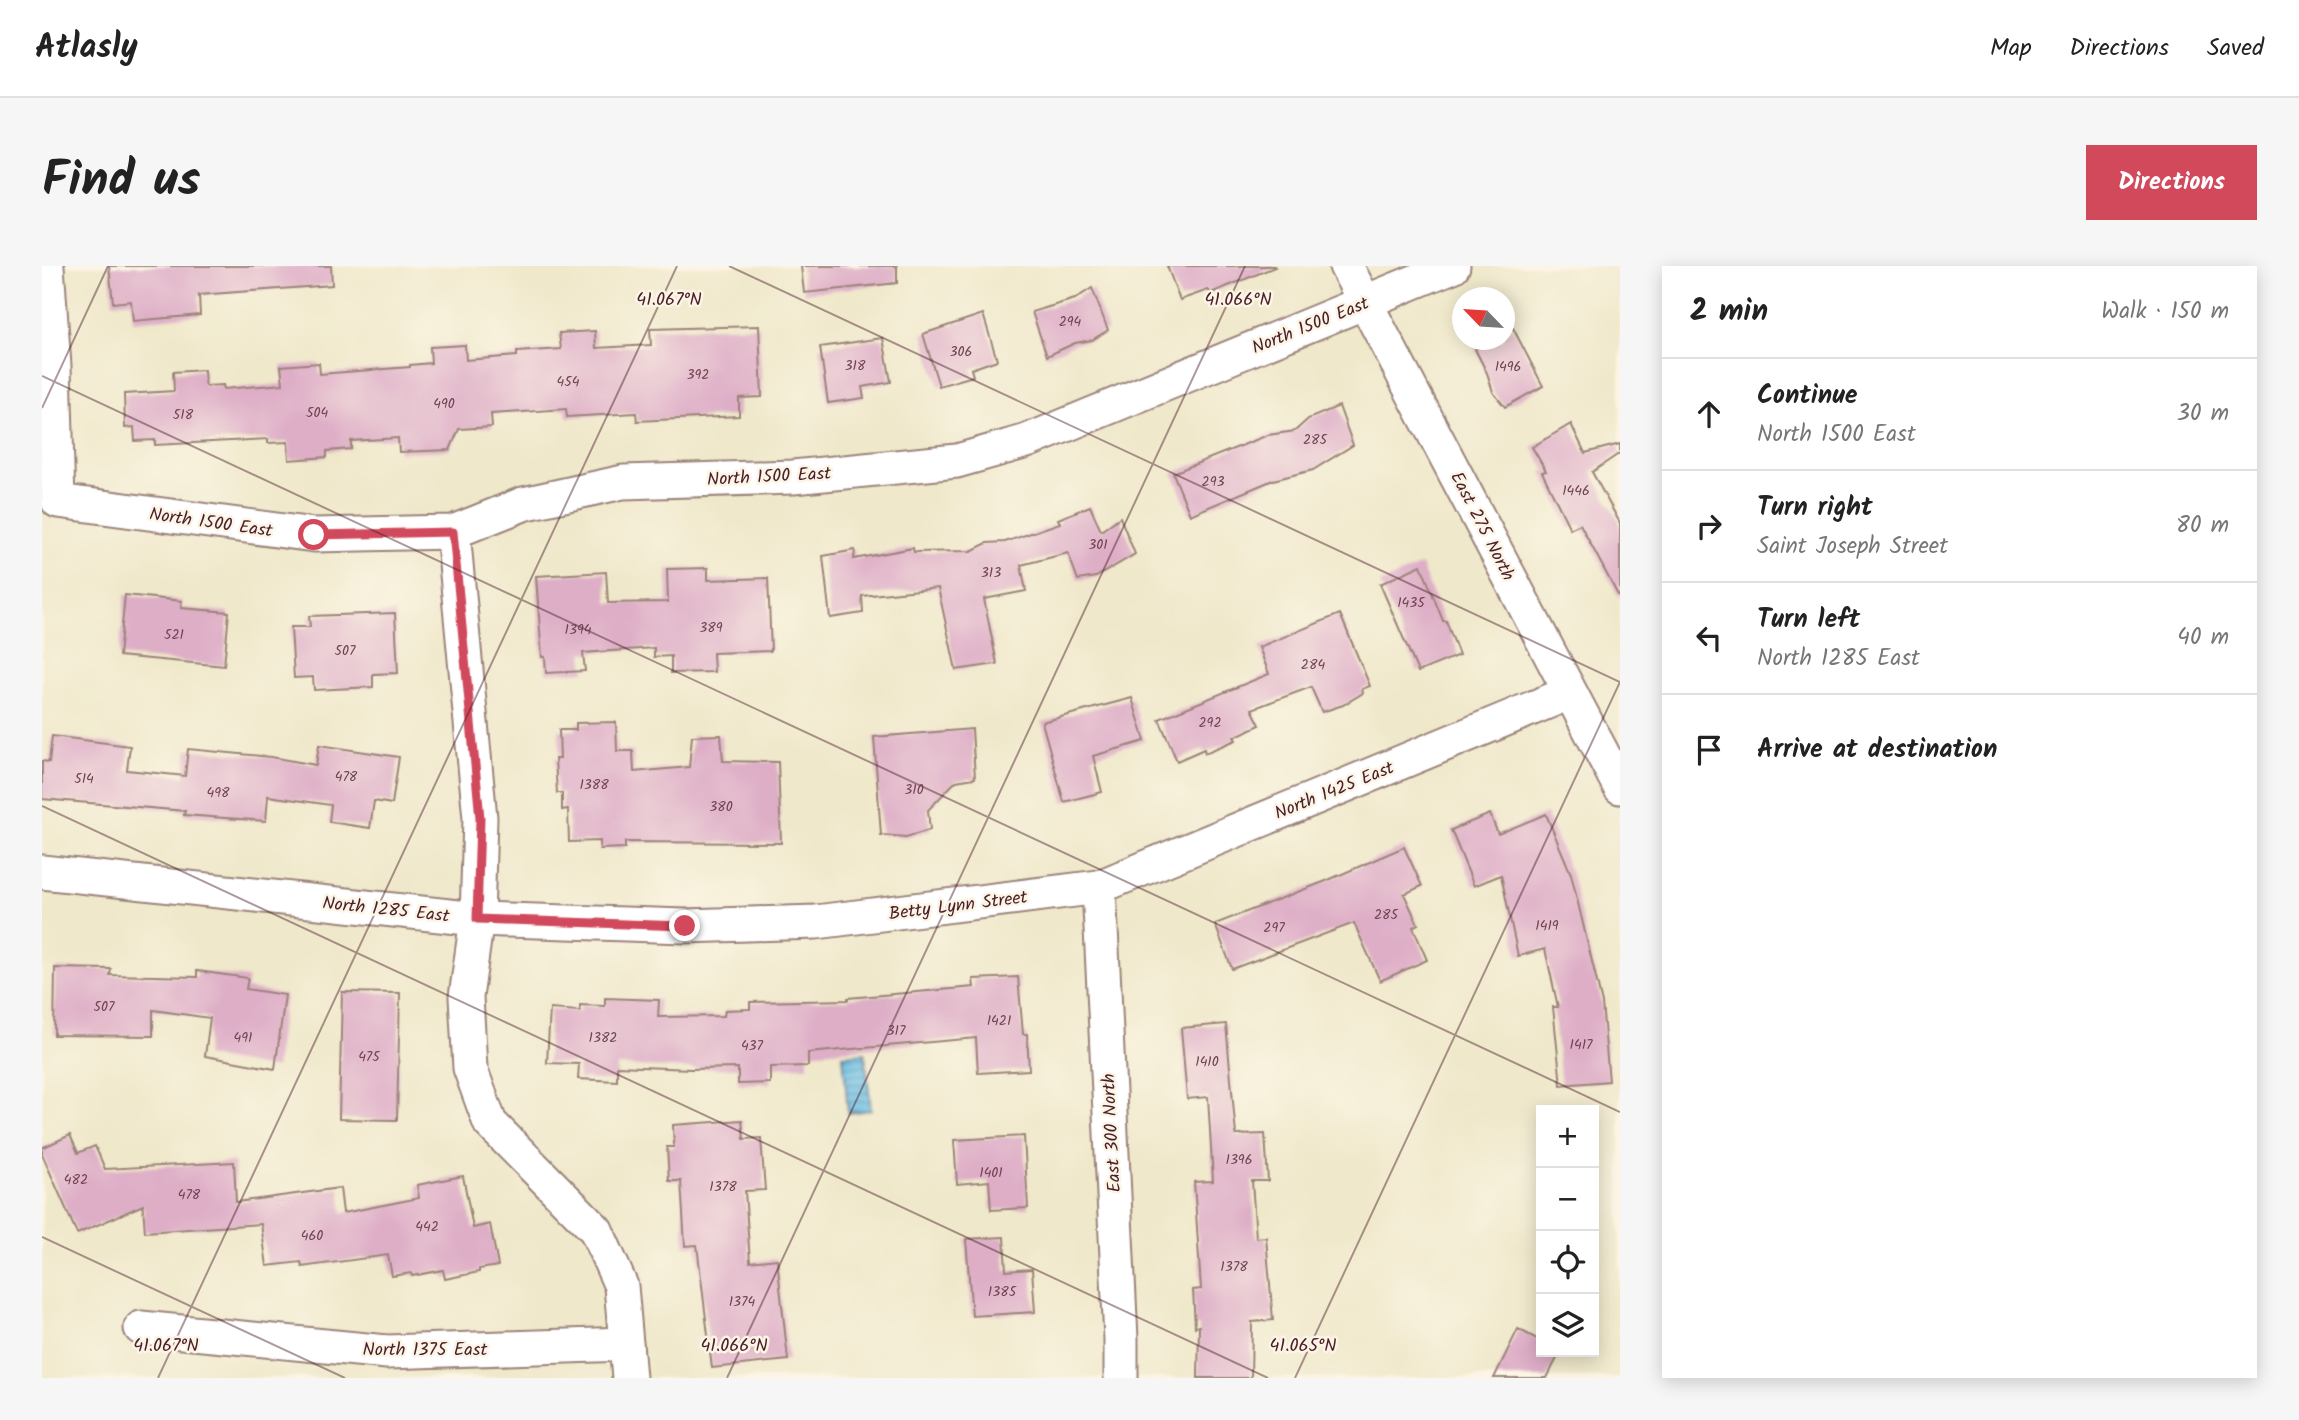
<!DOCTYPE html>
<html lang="en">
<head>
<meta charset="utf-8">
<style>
	body { margin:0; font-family:Kalam,sans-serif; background:#f6f6f6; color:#222 }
	.controls { position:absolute; right:21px; bottom:21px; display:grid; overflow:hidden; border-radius:0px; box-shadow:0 4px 18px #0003 }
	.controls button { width:63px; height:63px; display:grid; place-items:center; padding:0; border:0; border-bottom:2px solid #e0e0e0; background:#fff; color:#222; font:35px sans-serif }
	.compass { position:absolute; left:1410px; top:21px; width:63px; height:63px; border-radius:50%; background:#fff; box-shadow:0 4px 18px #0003; rotate:295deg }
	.stop { position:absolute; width:21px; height:21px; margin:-16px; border:5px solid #d1495b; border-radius:50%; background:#fff }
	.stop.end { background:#d1495b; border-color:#fff; box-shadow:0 2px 7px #0008 }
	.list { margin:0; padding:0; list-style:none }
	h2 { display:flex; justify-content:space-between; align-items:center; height:91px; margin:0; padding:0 28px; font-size:30px }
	h2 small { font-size:23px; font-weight:400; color:#767676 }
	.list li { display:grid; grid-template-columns:46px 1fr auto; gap:21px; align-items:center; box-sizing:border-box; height:112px; padding:0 28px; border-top:2px solid #e0e0e0 }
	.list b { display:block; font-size:26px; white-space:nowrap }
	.list p { margin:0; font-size:23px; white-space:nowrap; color:#767676 }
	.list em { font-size:23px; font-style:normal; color:#767676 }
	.icon { flex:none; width:38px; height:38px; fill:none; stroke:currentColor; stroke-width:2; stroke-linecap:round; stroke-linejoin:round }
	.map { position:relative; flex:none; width:1578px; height:1112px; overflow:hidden; border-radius:0px }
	header { display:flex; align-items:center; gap:42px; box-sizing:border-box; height:98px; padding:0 35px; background:#fff; border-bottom:2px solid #e0e0e0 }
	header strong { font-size:33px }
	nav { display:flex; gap:38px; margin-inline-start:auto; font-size:24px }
	.intro { display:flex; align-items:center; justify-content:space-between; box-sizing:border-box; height:168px; padding:0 42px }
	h1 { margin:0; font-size:49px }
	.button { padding:18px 32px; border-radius:0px; background:#d1495b; color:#fff; font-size:24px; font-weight:700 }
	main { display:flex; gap:42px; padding:0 42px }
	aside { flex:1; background:#fff; border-radius:0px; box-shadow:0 4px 18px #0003 }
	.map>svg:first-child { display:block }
</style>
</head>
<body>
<header>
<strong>Atlasly</strong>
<nav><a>Map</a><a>Directions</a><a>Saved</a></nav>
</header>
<div class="intro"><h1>Find us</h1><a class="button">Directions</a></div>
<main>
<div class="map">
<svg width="1578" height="1112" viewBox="0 0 1578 1112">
	<defs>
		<pattern id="water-rules" width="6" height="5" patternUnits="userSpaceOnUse" patternTransform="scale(1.75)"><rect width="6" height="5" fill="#67bde4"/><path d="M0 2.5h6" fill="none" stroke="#5799b9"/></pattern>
	</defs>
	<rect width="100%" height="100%" fill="#fcf5e5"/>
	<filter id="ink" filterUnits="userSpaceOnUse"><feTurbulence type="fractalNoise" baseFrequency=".0143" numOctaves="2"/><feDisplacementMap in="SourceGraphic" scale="14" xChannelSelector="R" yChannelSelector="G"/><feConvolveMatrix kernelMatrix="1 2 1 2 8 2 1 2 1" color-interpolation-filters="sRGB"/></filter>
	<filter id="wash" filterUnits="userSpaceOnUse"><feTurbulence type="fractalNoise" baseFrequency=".00686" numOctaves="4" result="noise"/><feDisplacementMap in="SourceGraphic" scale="28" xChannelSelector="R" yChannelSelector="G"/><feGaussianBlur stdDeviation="1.57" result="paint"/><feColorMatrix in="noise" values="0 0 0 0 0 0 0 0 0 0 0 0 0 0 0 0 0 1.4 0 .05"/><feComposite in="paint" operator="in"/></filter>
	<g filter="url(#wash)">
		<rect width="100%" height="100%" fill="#efe8ca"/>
		<path fill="url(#water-rules)" stroke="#586e88" stroke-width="2" d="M823,787L829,844L806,847L801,789Z"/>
		<g id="blocks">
			<g fill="#deaec7">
				<path d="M67,0H289L290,19L157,29L158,49L91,55L89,35L71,37Z"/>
				<path d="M759,0H855V17L762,27Z"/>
				<path d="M1125,0H1232L1233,1L1169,27L1166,24L1138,34Z"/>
				<path d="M1050,22L1066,64L1050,74L1033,77L1005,90L990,46L1033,33Z"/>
				<path d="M941,48L955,94L929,103L931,110L897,120L881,68Z"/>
				<path d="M717,60L720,131L697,132V150L595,155L594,147L525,151L524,143L449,148L450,161L417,163L408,184L357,186L356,172L309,175V183L285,185V191L247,194L246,176L226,177V173L113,179V174L93,175L92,161L83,162L82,128L132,125L131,106L162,104L163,120L181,119L182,123L241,118L239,100L277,97L278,108L368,101V99L389,97L388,81L423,79L424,94L475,90V86L519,83L517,67L553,65L554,82L609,79L608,63Z"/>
				<path d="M1471,62L1501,120L1463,141L1451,126L1445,107L1433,83L1447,74H1462V66Z"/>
				<path d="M841,72L849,116L820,121L822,132L786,137L778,81Z"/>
				<path d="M1297,140L1311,179L1271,204L1231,214L1148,249L1131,207L1226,169L1253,165L1266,153Z"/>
				<path d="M1529,158L1543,187L1578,178V187L1550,206L1578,257V333L1538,258L1528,263L1500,206L1504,205L1490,181Z"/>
				<path d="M1048,240L1059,265L1078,251L1093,288L1054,311L1036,314L1026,287L979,299L984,325L942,333L955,398L914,404L896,322L820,330L821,347L788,352L781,290L813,284L812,293L871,282L872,286L929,285L945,277L963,276L1018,257L1016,253Z"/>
				<path d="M1379,299L1401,355H1404L1417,389L1376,406L1338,318Z"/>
				<path d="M666,302V314L726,312L729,385L671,387L672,406L629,407V390L612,391V382L541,387L543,405L504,407L503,391H500L494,310L564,306L566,337L626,336L625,303Z"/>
				<path d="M83,329L140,335L139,342L187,346L182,400L77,390Z"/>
				<path d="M353,347L356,407L331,408V421L272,424L271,411L252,412L249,361H268L267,350Z"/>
				<path d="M1298,348L1328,420L1320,423L1321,427L1301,439L1280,446L1269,421L1210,443L1218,459L1192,471L1194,474L1163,487L1162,483L1135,495L1117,453L1227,408L1217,381Z"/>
				<path d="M1090,432L1103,475L1051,490L1060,526L1022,536L1000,456Z"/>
				<path d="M574,456L575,485H591L592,506L647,501L650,470L679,469L681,495L736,496L739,577L583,576V582L558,583V575L527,576L526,543L520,544V527H515L513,493H518L517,464H534V457Z"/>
				<path d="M930,463L933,512L914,515L886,544L888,564L864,571L839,569L832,471Z"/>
				<path d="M10,470L88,480L85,504L143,510L146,483L229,491L274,499L277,479L357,491L350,538L332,535L328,562L287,556L289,539L226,530L224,555L142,549L143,545L0,533V495L7,496Z"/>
				<path d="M1448,548L1456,568L1504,548L1529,608L1560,737L1567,815L1519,819L1511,741H1516L1503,683L1476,690L1459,609L1432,620L1409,564Z"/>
				<path d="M1362,581L1380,620L1362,628L1376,658L1371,661L1385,694L1338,715L1312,657L1190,703L1173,658L1284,615Z"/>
				<path d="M13,702L69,703L68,709L155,711V705L206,712L204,723L243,729L233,803L163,790L168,752L111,744V770L12,769Z"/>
				<path d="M976,711L981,768H985L987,804L936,807L934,772L766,787V800L728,801V817L696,818V802L649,803L575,800V815L536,813L537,798L505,797L508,743L538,745V739L563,740V732L617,734L616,751L682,750L683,744L708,743V736L806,734V732L932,721L931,713Z"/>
				<path d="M300,726L358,727L355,854L297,853Z"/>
				<path d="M1184,758L1194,869L1223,868L1226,915H1210L1214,972L1224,971L1231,1054L1210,1056L1209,1112H1156L1157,1060L1153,1061L1151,1024L1159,1023L1152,916L1171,915L1166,831L1145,833L1139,762Z"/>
				<path d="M700,854L702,873L719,872L723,924L703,925L708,996L735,993L746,1094L670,1102L655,979L643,980L639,915H627L625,881H632L631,859Z"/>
				<path d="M28,869L36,887L53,880L63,903L192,896L194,936L298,922L301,947L377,932L375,919L421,910L431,962L448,958L456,1000L437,1003V1006L403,1013L401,1004L370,1010L369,1007L350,1010L346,989L260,1001L259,996L225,1000L219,958L103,966L101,939L35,968L0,888V882Z"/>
				<path d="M982,870L986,942L949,944L947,915L915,918L912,874Z"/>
				<path d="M962,971L964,1005L990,1003L993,1046L930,1050L924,973Z"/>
				<path d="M1476,1063L1499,1075V1086H1518L1505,1112H1452Z"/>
			</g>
		</g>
	</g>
	<g filter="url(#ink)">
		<use href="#blocks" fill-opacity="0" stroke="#9c847a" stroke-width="2"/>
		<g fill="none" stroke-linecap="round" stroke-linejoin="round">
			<defs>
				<g id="street">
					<path d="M5,0L12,100L16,235L272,269L411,266L481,238L581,216L751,211L915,195L985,175L1411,0"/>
					<path d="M1304,0L1578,521"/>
					<path d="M411,266L438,552L435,653L424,731L428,802L448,857L554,964L579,1020L587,1112"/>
					<path d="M0,606L435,653L643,660L774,656L1057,621L1527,427"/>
					<path d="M1057,621L1079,1073V1112"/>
					<path d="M99,1062L345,1086L584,1078"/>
				</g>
			</defs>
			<use href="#street" stroke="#9c847a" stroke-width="37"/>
			<use href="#street" stroke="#fff" stroke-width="33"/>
		</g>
	</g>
	<g fill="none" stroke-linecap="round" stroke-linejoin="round" filter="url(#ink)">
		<path stroke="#d1495b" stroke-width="9" d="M272,269L411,266L438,552L435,653L643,660"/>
	</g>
	<path fill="none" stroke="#4a1f2b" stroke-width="2" stroke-opacity="0.45" d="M687,0L1578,416M0,110L1578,846M0,142L66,0M0,540L1226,1112M0,971L303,1112M116,1112L635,0M685,1112L1203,0M1253,1112L1578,416"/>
	<g text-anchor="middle" stroke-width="5" stroke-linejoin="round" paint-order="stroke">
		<g font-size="14" fill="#6f4352">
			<text x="1028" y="60">294</text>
			<text x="919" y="90">306</text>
			<text x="813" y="104">318</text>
			<text x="1466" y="105">1496</text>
			<text x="656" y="113">392</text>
			<text x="526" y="120">454</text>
			<text x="402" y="142">490</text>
			<text x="275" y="151">504</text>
			<text x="141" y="153">518</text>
			<text x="1273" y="178">285</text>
			<text x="1171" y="220">293</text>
			<text x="1534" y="229">1446</text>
			<text x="1056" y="283">301</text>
			<text x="949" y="311">313</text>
			<text x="1369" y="341">1435</text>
			<text x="669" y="366">389</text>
			<text x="536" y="368">1394</text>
			<text x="132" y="373">521</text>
			<text x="303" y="389">507</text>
			<text x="1271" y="403">284</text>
			<text x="1168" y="461">292</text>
			<text x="304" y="515">478</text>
			<text x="42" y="517">514</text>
			<text x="552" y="523">1388</text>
			<text x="872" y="528">310</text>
			<text x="176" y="531">498</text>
			<text x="679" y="545">380</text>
			<text x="1344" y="653">285</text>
			<text x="1505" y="664">1419</text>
			<text x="1232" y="666">297</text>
			<text x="62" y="745">507</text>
			<text x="957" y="759">1421</text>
			<text x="854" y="769">317</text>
			<text x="201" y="776">491</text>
			<text x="561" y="776">1382</text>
			<text x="1539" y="783">1417</text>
			<text x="710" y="784">437</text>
			<text x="327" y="795">475</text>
			<text x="1165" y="800">1410</text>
			<text x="1197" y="898">1396</text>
			<text x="949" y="911">1401</text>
			<text x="34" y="918">482</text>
			<text x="681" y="925">1378</text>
			<text x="147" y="933">478</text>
			<text x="385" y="965">442</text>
			<text x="270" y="974">460</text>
			<text x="1192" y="1005">1378</text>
			<text x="960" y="1030">1385</text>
			<text x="700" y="1040">1374</text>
		</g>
		<g font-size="18" fill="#4a1f2b" stroke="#fcf5e5">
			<text transform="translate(1268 59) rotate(-22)" y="6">North 1500 East</text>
			<text transform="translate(727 210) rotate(-3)" y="6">North 1500 East</text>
			<text transform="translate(169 256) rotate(8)" y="6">North 1500 East</text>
			<text transform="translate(1441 260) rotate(63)" y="6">East 275 North</text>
			<text transform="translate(1292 524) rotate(-22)" y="6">North 1425 East</text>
			<text transform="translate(916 639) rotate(-7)" y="6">Betty Lynn Street</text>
			<text transform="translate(344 643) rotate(6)" y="6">North 1285 East</text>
			<text transform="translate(1069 867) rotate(-93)" y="6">East 300 North</text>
			<text x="383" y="1089">North 1375 East</text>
		</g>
	</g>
	<g font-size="18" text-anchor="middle" fill="#4a1f2b" stroke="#fcf5e5" stroke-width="5" stroke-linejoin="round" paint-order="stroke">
		<text x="627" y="39">41.067°N</text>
		<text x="1196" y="39">41.066°N</text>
		<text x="124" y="1085">41.067°N</text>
		<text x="692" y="1085">41.066°N</text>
		<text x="1261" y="1085">41.065°N</text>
	</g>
</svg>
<div class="controls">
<button>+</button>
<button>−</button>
<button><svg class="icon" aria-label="locate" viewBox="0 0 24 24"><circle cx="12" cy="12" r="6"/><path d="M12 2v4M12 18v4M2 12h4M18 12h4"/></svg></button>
<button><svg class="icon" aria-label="layers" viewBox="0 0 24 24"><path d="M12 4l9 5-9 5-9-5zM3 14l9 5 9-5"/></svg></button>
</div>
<svg class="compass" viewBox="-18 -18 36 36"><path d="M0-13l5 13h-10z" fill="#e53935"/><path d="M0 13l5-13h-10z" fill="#767676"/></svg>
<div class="stop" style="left:272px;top:269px"></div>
<div class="stop end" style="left:643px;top:660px"></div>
</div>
<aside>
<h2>2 min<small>Walk · 150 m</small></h2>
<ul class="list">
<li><svg class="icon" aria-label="ahead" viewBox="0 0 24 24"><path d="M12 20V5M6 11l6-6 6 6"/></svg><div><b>Continue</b><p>North 1500 East</p></div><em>30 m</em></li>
<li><svg class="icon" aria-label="right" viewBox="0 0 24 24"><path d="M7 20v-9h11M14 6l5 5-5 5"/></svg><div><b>Turn right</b><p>Saint Joseph Street</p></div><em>80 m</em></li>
<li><svg class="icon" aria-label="left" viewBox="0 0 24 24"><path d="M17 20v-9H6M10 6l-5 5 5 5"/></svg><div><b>Turn left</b><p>North 1285 East</p></div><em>40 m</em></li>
<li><svg class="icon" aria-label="arrive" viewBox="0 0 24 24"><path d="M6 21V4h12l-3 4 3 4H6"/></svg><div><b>Arrive at destination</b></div></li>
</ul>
</aside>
</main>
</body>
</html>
